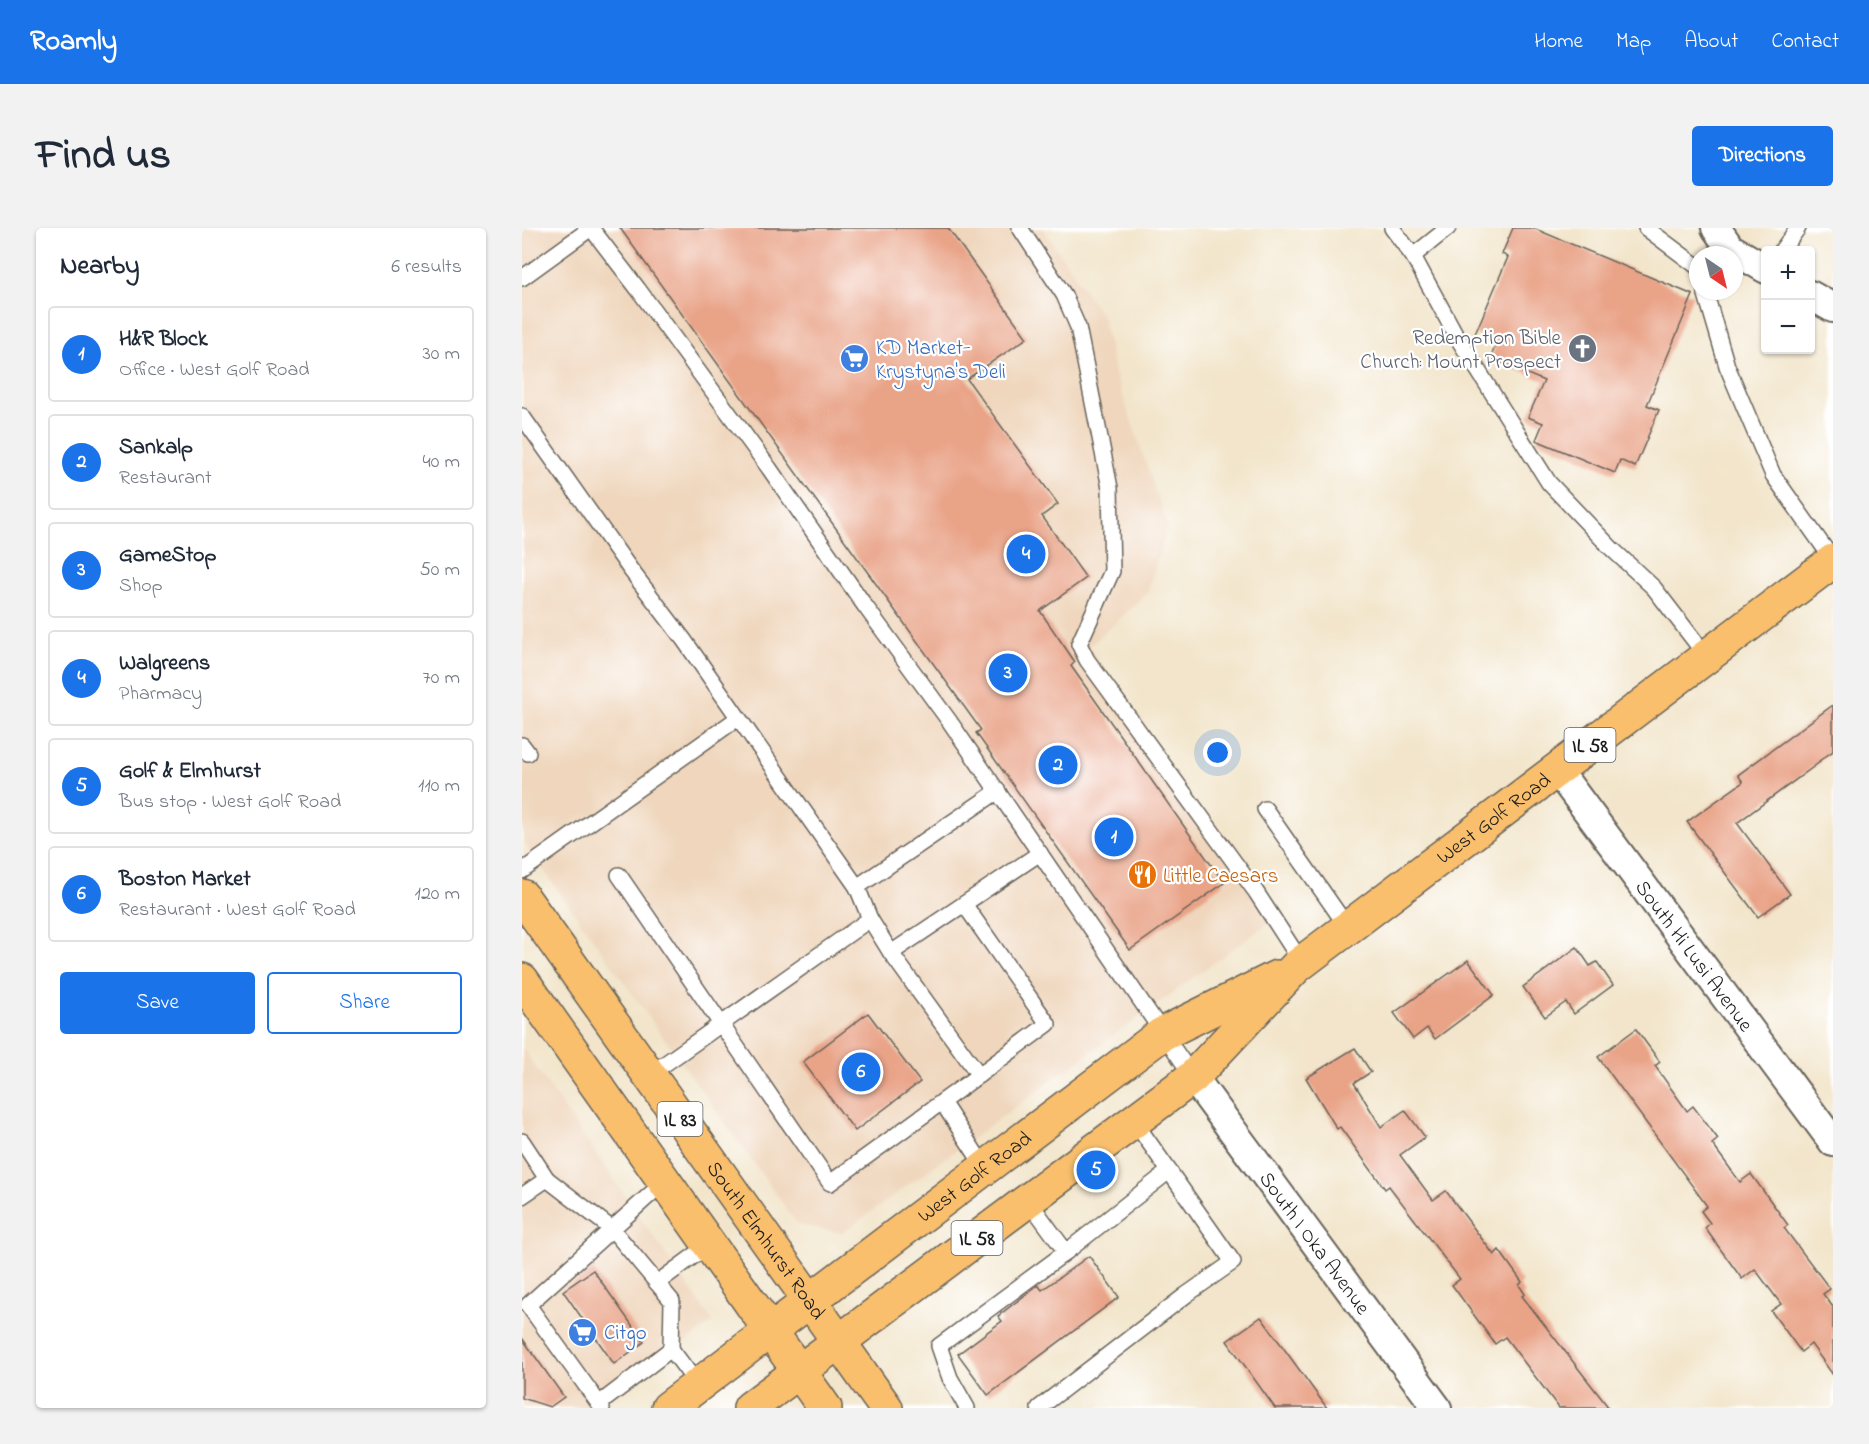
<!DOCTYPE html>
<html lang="en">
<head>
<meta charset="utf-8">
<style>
	body { margin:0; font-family:"Indie Flower",sans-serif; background:#f2f2f3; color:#1f2937 }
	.controls { position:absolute; right:18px; top:18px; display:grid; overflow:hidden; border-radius:6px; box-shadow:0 2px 4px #0004 }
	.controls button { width:54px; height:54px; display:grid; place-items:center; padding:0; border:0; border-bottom:2px solid #e0e1e3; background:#fff; color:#1f2937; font:30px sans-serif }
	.compass { position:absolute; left:1167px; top:18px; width:54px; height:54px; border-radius:50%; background:#fff; box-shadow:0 2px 4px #0004; rotate:145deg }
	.you { position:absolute; left:696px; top:525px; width:21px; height:21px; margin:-15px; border:4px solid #fff; border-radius:50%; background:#1a73e8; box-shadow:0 0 0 9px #1a73e833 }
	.badge { display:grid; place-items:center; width:39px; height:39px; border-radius:50%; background:#1a73e8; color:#fff; font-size:20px; font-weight:700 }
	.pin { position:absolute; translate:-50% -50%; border:3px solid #fff; box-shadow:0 2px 6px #0006 }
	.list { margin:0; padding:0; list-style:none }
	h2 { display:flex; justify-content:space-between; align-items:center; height:78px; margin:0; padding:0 24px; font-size:26px }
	h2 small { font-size:20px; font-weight:400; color:#747a83 }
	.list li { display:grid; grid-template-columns:39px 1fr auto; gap:18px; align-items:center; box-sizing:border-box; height:96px; margin:0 12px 12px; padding:0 12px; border:2px solid #e0e1e3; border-radius:6px }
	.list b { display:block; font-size:22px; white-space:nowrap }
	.list p { margin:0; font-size:20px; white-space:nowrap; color:#747a83 }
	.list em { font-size:20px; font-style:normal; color:#747a83 }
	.actions { display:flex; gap:12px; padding:18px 24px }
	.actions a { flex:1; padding:14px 0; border:2px solid #1a73e8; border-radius:6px; text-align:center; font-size:21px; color:#1a73e8 }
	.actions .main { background:#1a73e8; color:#fff }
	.map { position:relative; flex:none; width:1311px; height:1180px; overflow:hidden; border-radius:6px }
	header { display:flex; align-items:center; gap:36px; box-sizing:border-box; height:84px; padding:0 30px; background:#1a73e8; color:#fff }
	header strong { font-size:28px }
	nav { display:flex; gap:33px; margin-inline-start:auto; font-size:21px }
	.intro { display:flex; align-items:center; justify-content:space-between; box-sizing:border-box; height:144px; padding:0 36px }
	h1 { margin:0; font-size:42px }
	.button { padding:15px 27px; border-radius:6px; background:#1a73e8; color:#fff; font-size:21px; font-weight:700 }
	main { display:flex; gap:36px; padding:0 36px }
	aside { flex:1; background:#fff; border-radius:6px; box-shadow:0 2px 4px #0004 }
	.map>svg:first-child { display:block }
</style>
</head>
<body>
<header>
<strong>Roamly</strong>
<nav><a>Home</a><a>Map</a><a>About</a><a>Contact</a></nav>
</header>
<div class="intro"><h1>Find us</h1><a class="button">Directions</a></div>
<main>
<aside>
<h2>Nearby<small>6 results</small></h2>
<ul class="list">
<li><span class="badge">1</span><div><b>H&amp;R Block</b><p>Office · West Golf Road</p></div><em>30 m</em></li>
<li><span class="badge">2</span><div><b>Sankalp</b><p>Restaurant</p></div><em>40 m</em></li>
<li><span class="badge">3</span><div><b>GameStop</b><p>Shop</p></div><em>50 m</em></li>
<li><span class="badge">4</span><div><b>Walgreens</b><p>Pharmacy</p></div><em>70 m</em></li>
<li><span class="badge">5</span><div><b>Golf &amp; Elmhurst</b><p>Bus stop · West Golf Road</p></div><em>110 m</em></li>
<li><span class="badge">6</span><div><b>Boston Market</b><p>Restaurant · West Golf Road</p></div><em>120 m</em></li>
</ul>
<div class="actions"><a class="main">Save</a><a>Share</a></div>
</aside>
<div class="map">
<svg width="1311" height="1180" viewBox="0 0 1311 1180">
	<rect width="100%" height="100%" fill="#fff"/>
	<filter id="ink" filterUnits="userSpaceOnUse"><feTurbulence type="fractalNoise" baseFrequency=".0167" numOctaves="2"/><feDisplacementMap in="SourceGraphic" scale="12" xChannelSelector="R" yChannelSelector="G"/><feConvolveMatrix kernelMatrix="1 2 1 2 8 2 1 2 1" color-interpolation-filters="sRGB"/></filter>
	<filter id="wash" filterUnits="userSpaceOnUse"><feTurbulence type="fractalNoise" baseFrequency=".008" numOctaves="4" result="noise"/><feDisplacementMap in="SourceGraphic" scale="24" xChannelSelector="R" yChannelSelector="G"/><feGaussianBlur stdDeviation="1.35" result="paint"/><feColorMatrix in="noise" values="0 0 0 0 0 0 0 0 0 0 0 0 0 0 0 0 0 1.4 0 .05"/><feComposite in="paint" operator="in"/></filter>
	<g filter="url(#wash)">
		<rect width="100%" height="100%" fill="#f2e5cb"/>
		<g fill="#efd6bc">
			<path d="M0,0H521L580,88L592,143L646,299L625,365L567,419L748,694L320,1005L276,997L0,612Z"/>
			<path d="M0,820L191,1094L73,1180H0Z"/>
		</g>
		<g id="blocks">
			<g fill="#e9a387">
				<path d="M98,0H426L505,110L445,151L536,276L520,288L564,350L518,383L553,434L549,438L702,655L608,722L454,505L459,502Z"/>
				<path d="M991,0H1011L1171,67L1125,177L1137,182L1113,239L1098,232L1093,245L1014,212L1021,195L1006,189L1022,153L968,130L975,115L953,106L986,29L980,26Z"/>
				<path d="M1311,477V523L1297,533L1298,534L1215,595L1268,666L1236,689L1165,594L1221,554L1216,547Z"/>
				<path d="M1055,719L1068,738L1075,734L1091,757L1052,786L1044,774L1023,789L1001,759Z"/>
				<path d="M946,732L972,767L913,811L905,800L891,811L872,785Z"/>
				<path d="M346,785L398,854L333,903L281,834Z"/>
				<path d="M1114,801L1138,834L1133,838L1165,883L1171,878L1196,911L1190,916L1218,954L1229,946L1266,997L1262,1000L1308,1061L1301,1066L1311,1079V1147L1289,1116L1279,1124L1249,1083L1259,1076L1233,1041L1220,1051L1183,1000L1188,995L1179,983L1185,978L1076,829Z"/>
				<path d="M833,820L849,844L832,855L859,899L883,882L903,909L878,927L911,972L924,963L972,1027L977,1022L1000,1054L997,1057L1003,1066L1000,1068L1087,1180H1037L983,1109L973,1116L930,1057L938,1051L867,958L863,961L818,899L815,901L784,850Z"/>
				<path d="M567,1028L597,1069L466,1167L436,1126L480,1093L476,1088L516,1057L520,1062Z"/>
				<path d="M71,1042L122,1114L92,1136L41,1063Z"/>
				<path d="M739,1089L805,1180H753L705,1113Z"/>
				<path d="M0,1110L42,1169L28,1179L0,1170Z"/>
			</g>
		</g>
	</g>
	<g filter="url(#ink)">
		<use href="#blocks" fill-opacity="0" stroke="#676259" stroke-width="1.5"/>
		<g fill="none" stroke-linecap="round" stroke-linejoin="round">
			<defs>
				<g id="lane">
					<path d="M69,0L116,61L247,240L343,378L428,494L671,849"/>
					<path d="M498,0L542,67L556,99L588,260L590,343L557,416L565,432L734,664L780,735"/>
					<path d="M870,0L891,28L935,109L1027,255L1089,320L1132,360L1185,429"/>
					<path d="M1124,0L1176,39"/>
					<path d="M1260,22L1276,0"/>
					<path d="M891,28L926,0"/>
					<path d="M0,50L69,0"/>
					<path d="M1183,63L1205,138L1251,247L1311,332"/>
					<path d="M0,188L108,341L162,412L335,659L348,691L369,725L457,847L526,796L442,676"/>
					<path d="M0,517L6,525"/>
					<path d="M743,581L826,700"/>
					<path d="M0,643L216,490"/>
					<path d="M97,647L308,955L457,847"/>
					<path d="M335,659L476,563"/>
					<path d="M369,725L518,625"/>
					<path d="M127,847L348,691"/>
					<path d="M420,874L463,940"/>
					<path d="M0,913L25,951L0,968"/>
					<path d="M25,951L90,1001L150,1073L149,1121"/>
					<path d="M506,972L544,1024L647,943"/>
					<path d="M135,1055L188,1016"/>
					<path d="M77,1176L149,1121L176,1157"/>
					<path d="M80,1180L6,1077L143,953"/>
					<path d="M445,1180L428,1150L417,1118L544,1024"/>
					<path d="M517,1180L664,1067L711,1034L612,893"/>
				</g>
				<g id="street">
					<path d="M1194,0L1208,20L1244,41"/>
					<path d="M1288,67L1311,80"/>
					<path id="s1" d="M1035,542L1311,914"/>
					<path id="s2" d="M671,849L915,1180"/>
				</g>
				<g id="primary">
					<path id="s3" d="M0,668L364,1180"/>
					<path d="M0,752L303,1180"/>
					<path id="s4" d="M146,1180L640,806L755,749"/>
					<path id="s5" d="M228,1180L671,849L774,739L1311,333"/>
				</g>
			</defs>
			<use href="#lane" stroke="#676259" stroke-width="18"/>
			<use href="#street" stroke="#676259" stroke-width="32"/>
			<use href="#primary" stroke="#676259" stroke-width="36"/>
			<use href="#lane" stroke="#fff" stroke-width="15"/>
			<use href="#street" stroke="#fff" stroke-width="28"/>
			<use href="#primary" stroke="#f9bf6d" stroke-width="33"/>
		</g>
	</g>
	<defs>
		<symbol id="church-disc" viewBox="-11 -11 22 22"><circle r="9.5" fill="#6b7280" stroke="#fff"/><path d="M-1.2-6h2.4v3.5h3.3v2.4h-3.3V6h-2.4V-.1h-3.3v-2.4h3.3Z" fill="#fff"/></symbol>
		<symbol id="supermarket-disc" viewBox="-11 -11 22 22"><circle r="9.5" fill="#3f7fe0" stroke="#fff"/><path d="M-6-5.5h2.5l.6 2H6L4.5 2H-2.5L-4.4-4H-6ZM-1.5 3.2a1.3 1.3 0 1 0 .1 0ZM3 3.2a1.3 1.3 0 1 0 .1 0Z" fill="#fff"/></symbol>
		<symbol id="restaurant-disc" viewBox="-11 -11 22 22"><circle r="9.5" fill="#e8710a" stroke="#fff"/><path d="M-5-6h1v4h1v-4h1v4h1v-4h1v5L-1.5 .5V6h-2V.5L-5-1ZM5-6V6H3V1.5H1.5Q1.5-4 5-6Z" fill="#fff"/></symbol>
	</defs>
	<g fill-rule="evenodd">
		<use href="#church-disc" x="1044" y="104" width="33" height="33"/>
		<use href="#supermarket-disc" x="316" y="114" width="33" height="33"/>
		<use href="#restaurant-disc" x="604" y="630" width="33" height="33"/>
		<use href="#supermarket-disc" x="44" y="1088" width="33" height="33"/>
	</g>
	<g text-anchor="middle" stroke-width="4.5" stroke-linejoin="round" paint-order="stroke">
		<g fill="#fff" stroke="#606060" stroke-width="1.5">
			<rect x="1042.5" y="500" width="51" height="34" rx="4.5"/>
			<rect x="135.5" y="874" width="45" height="34" rx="4.5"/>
			<rect x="429.5" y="993" width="51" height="34" rx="4.5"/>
		</g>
		<g font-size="20" font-weight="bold" fill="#1c1c1c">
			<text x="1068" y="524">IL 58</text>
			<text x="158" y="898">IL 83</text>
			<text x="455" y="1017">IL 58</text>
		</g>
		<g font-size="21" fill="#5b616d" stroke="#fff" text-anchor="end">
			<text x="1039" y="116">Redemption Bible<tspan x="1039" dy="24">Church: Mount Prospect</tspan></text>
		</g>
		<g font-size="21" fill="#366cbe" stroke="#fff" text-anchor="start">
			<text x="354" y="126">KD Market-<tspan x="354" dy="24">Krystyna's Deli</tspan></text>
			<text x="82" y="1111">Citgo</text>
		</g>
		<g font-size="21" fill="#1c1c1c" stroke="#fff">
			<text dy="7" stroke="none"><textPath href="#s5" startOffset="951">West Golf Road</textPath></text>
			<text dy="7" stroke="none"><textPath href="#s1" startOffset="231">South Hi Lusi Avenue</textPath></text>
			<text dy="7" stroke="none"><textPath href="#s4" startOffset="384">West Golf Road</textPath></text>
			<text dy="7" stroke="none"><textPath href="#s3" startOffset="422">South Elmhurst Road</textPath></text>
			<text dy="7" stroke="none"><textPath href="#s2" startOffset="206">South I Oka Avenue</textPath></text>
		</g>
		<g font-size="21" fill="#c56008" stroke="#fff" text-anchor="start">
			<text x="641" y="654">Little Caesars</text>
		</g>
	</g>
</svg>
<div class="controls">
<button>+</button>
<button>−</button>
</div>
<svg class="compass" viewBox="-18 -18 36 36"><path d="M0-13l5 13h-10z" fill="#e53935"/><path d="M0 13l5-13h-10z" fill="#747a83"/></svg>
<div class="you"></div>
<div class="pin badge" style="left:592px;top:609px">1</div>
<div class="pin badge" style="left:536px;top:537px">2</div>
<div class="pin badge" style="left:486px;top:445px">3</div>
<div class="pin badge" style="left:504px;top:326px">4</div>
<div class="pin badge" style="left:574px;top:942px">5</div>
<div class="pin badge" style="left:339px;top:844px">6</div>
</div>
</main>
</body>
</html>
